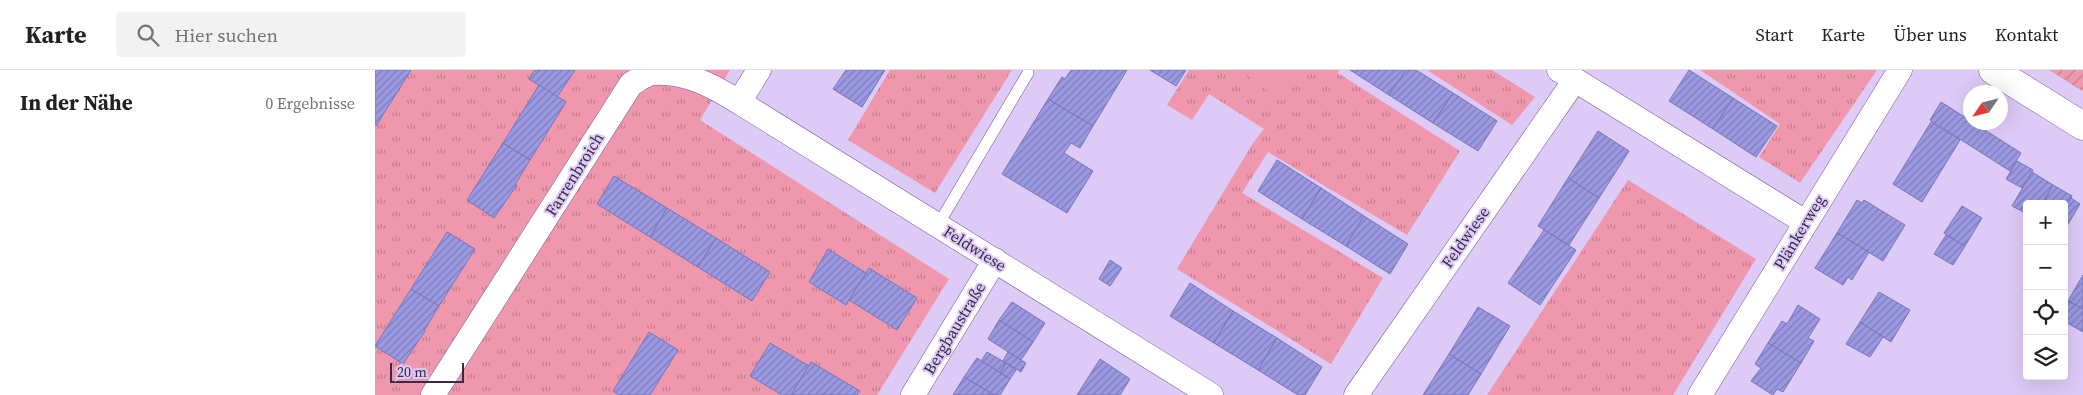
<!DOCTYPE html>
<html lang="de">
<head>
<meta charset="utf-8">
<style>
	body { margin:0; font-family:"Source Serif 4",serif; background:#f2f2f2; color:#202124 }
	.controls { position:absolute; right:15px; bottom:15px; display:grid; overflow:hidden; border-radius:5px; box-shadow:0 5px 20px #0002 }
	.controls button { width:45px; height:45px; display:grid; place-items:center; padding:0; border:0; border-bottom:1px solid #e0e0e0; background:#fff; color:#202124; font:25px sans-serif }
	.compass { position:absolute; left:1588px; top:15px; width:45px; height:45px; border-radius:50%; background:#fff; box-shadow:0 5px 20px #0002; rotate:235deg }
	.scale { position:absolute; left:15px; bottom:12px; width:74px; box-sizing:border-box; padding-left:5px; border:2px solid #372a46; border-top:0; font-size:14px; line-height:18px; white-space:nowrap; color:#372a46; -webkit-text-stroke:4px #ddcaf6; paint-order:stroke }
	.list { margin:0; padding:0; list-style:none }
	h2 { display:flex; justify-content:space-between; align-items:center; height:65px; margin:0; padding:0 20px; font-size:21px }
	h2 small { font-size:16px; font-weight:400; color:#757577 }
	.icon { flex:none; width:28px; height:28px; fill:none; stroke:currentColor; stroke-width:2; stroke-linecap:round; stroke-linejoin:round }
	.map { position:relative; flex:none; width:1708px; height:325px; overflow:hidden }
	header { display:flex; align-items:center; gap:30px; box-sizing:border-box; height:70px; padding:0 25px; background:#fff; border-bottom:1px solid #e0e0e0 }
	header strong { font-size:24px }
	nav { display:flex; gap:28px; margin-inline-start:auto; font-size:18px }
	.search { width:350px; height:45px; background:#f2f2f2; display:flex; align-items:center; gap:12px; box-sizing:border-box; padding:0 18px; border-radius:5px; color:#757577; font-size:19px }
	main { display:flex }
	aside { flex:1; background:#fff }
	.map>svg:first-child { display:block }
</style>
</head>
<body>
<header>
<strong>Karte</strong>
<div class="search"><svg class="icon" aria-label="search" viewBox="0 0 24 24"><circle cx="10" cy="10" r="6"/><path d="M15 15l6 6"/></svg>Hier suchen</div>
<nav><a>Start</a><a>Karte</a><a>Über uns</a><a>Kontakt</a></nav>
</header>
<main>
<aside>
<h2>In der Nähe<small>0 Ergebnisse</small></h2>
<ul class="list">
</ul>
</aside>
<div class="map">
<svg width="1708" height="325" viewBox="0 0 1708 325">
	<defs>
		<pattern id="grass-tufts" width="24" height="20" patternUnits="userSpaceOnUse" patternTransform="scale(1.25)"><rect width="24" height="20" fill="#ef98ad"/><path d="M3 7l-1-3M5 7V3M7 7l1-3M15 17l-1-3M17 17v-4M19 17l1-3" fill="none" stroke="#c27c8f"/></pattern>
		<pattern id="garden-furrows" width="10" height="10" patternUnits="userSpaceOnUse" patternTransform="scale(1.25)"><rect width="10" height="10" fill="#ef98ad"/><path d="M-1 1l2-2M0 10L10 0M9 11l2-2" fill="none" stroke="#c27c8f"/></pattern>
		<pattern id="building-hatch" width="6" height="6" patternUnits="userSpaceOnUse" patternTransform="scale(1.25)"><rect width="6" height="6" fill="#9a99e2"/><path d="M-1 1l2-2M0 6l6-6M5 7l2-2" fill="none" stroke="#7e7db9"/></pattern>
	</defs>
	<rect width="100%" height="100%" fill="#ddcaf6"/>
	<g fill="url(#grass-tufts)">
		<path d="M0,0H355L325,50L574,209L502,325H0Z"/>
		<path d="M515,0H637L560,123L473,70Z"/>
		<path d="M814,0H964L963,3L1085,81L1032,165L893,82L867,123L1008,208L956,294L802,199L878,73L889,59L834,24L817,50L792,35Z"/>
		<path d="M1052,0H1117L1160,27L1137,55Z"/>
		<path d="M1325,0H1502L1425,113L1384,87L1405,54Z"/>
		<path d="M1253,110L1381,189L1298,325H1112Z"/>
	</g>
	<path fill="#ef98ad" d="M865,0H929L908,32Z"/>
	<path fill="url(#garden-furrows)" d="M1674,0H1708V21L1704,19Z"/>
	<g fill="url(#building-hatch)" stroke="#7875bb">
		<path d="M0,0H36L1,56L0,55Z"/>
		<path d="M160,0H200L182,27L154,9Z"/>
		<path d="M471,0H510L487,37L458,19Z"/>
		<path d="M696,0H752L718,56L673,29L687,7L690,9Z"/>
		<path d="M775,0H811L801,16Z"/>
		<path d="M975,0H1031L1014,25Z"/>
		<path d="M1031,0H1041L1078,23L1058,53L1014,25Z"/>
		<path d="M1314,0L1358,28L1338,59L1294,31Z"/>
		<path d="M164,15L191,32L155,90L128,73Z"/>
		<path d="M1078,23L1122,51L1103,81L1058,53Z"/>
		<path d="M1358,28L1402,56L1381,87L1338,59Z"/>
		<path d="M673,29L718,56L705,78L696,73L689,83L718,101L692,143L627,104Z"/>
		<path d="M1566,32L1646,83L1635,101L1555,50Z"/>
		<path d="M1556,52L1585,70L1547,132L1518,114Z"/>
		<path d="M1223,61L1254,81L1224,128L1193,108Z"/>
		<path d="M128,73L155,90L140,115H142L119,148L92,130Z"/>
		<path d="M902,90L946,118L927,149L883,121Z"/>
		<path d="M1642,91L1658,100L1647,118L1631,109Z"/>
		<path d="M1657,102L1678,115L1667,134H1652V144L1637,136Z"/>
		<path d="M239,106L292,138L275,167L222,134Z"/>
		<path d="M1193,108L1224,128L1194,175L1163,156Z"/>
		<path d="M1678,115L1697,126L1689,139V134H1667Z"/>
		<path d="M946,118L989,146L971,176L927,149Z"/>
		<path d="M1696,128L1705,134L1689,161V139Z"/>
		<path d="M1482,130L1487,133L1489,130L1530,155L1508,191L1462,163Z"/>
		<path d="M1587,136L1607,148L1590,176L1569,163Z"/>
		<path d="M292,138L341,168L323,197L275,167Z"/>
		<path d="M989,146L1033,174L1015,204L971,176Z"/>
		<path d="M1169,160L1201,180L1165,235L1133,213Z"/>
		<path d="M72,162L100,179L64,236L36,219Z"/>
		<path d="M1462,163L1494,182L1477,210L1473,207L1468,215L1440,198Z"/>
		<path d="M1571,165L1590,176L1578,195L1559,184Z"/>
		<path d="M341,168L395,202L377,231L323,197Z"/>
		<path d="M453,179L491,203L471,235L434,212Z"/>
		<path d="M735,190L747,198L735,216L724,209Z"/>
		<path d="M494,198L542,228L522,260L474,230Z"/>
		<path d="M1708,205V239L1693,231Z"/>
		<path d="M815,213L858,241L839,273L795,246Z"/>
		<path d="M36,219L64,236L49,261H50L28,294L0,276Z"/>
		<path d="M1504,222L1535,240L1516,272L1485,252Z"/>
		<path d="M1693,231L1708,239V262L1689,251V236Z"/>
		<path d="M637,232L670,253L658,272L624,250Z"/>
		<path d="M1423,235L1445,249L1433,268L1439,271L1426,293L1393,273L1407,251L1412,254Z"/>
		<path d="M1103,237L1135,256L1106,304L1074,284Z"/>
		<path d="M858,241L902,268L883,300L839,273Z"/>
		<path d="M624,250L658,272L646,290L613,269Z"/>
		<path d="M1485,252L1508,267L1495,287L1471,274Z"/>
		<path d="M274,262L303,280L275,325H244L238,321Z"/>
		<path d="M902,268L947,297L930,325H923L883,300Z"/>
		<path d="M395,273L434,296L416,325H407L375,306Z"/>
		<path d="M1393,273L1426,293L1408,322L1402,319L1398,325L1376,311L1386,298L1380,294Z"/>
		<path d="M612,282L631,293L625,303L606,291Z"/>
		<path d="M633,282L651,293L646,302L628,291Z"/>
		<path d="M1074,284L1106,304L1093,325H1048Z"/>
		<path d="M602,288L635,309L625,325H619L589,307Z"/>
		<path d="M725,289L755,309L745,325H702Z"/>
		<path d="M436,292L485,321L482,325H416Z"/>
		<path d="M631,293L641,300L635,309L625,303Z"/>
		<path d="M589,307L619,325H578Z"/>
	</g>
	<g fill="none" stroke-linecap="round" stroke-linejoin="round">
		<defs>
			<path id="lane" d="M563,155L653,3"/>
			<g id="street">
				<path d="M1184,0L1430,152"/>
				<path d="M364,32L836,325"/>
				<path d="M58,325L256,14C263,10 270,5 277,3C309,0 338,16 364,32L384,0"/>
				<path d="M538,325L620,190"/>
				<path d="M981,325L1200,10"/>
				<path d="M1325,325L1525,0"/>
			</g>
			<path id="secondary" d="M1618,0L1708,56"/>
		</defs>
		<use href="#lane" stroke="#765799" stroke-width="12"/>
		<use href="#street" stroke="#765799" stroke-width="25"/>
		<use href="#secondary" stroke="#765799" stroke-width="29"/>
		<use href="#lane" stroke="#fff" stroke-width="11"/>
		<use href="#street" stroke="#fff" stroke-width="24"/>
		<use href="#secondary" stroke="#fff" stroke-width="28"/>
	</g>
	<g text-anchor="middle" stroke-width="4" stroke-linejoin="round" paint-order="stroke">
		<g font-size="16" fill="#372a46" stroke="#ddcaf6">
			<text transform="translate(199 104) rotate(-58)" y="6">Farrenbroich</text>
			<text transform="translate(1424 162) rotate(-59)" y="6">Plänkerweg</text>
			<text transform="translate(1090 167) rotate(-55)" y="6">Feldwiese</text>
			<text transform="translate(600 178) rotate(32)" y="6">Feldwiese</text>
			<text transform="translate(579 258) rotate(-59)" y="6">Bergbaustraße</text>
		</g>
	</g>
</svg>
<div class="controls">
<button>+</button>
<button>−</button>
<button><svg class="icon" aria-label="locate" viewBox="0 0 24 24"><circle cx="12" cy="12" r="6"/><path d="M12 2v4M12 18v4M2 12h4M18 12h4"/></svg></button>
<button><svg class="icon" aria-label="layers" viewBox="0 0 24 24"><path d="M12 4l9 5-9 5-9-5zM3 14l9 5 9-5"/></svg></button>
</div>
<svg class="compass" viewBox="-18 -18 36 36"><path d="M0-13l5 13h-10z" fill="#e53935"/><path d="M0 13l5-13h-10z" fill="#757577"/></svg>
<div class="scale">20 m</div>
</div>
</main>
</body>
</html>
